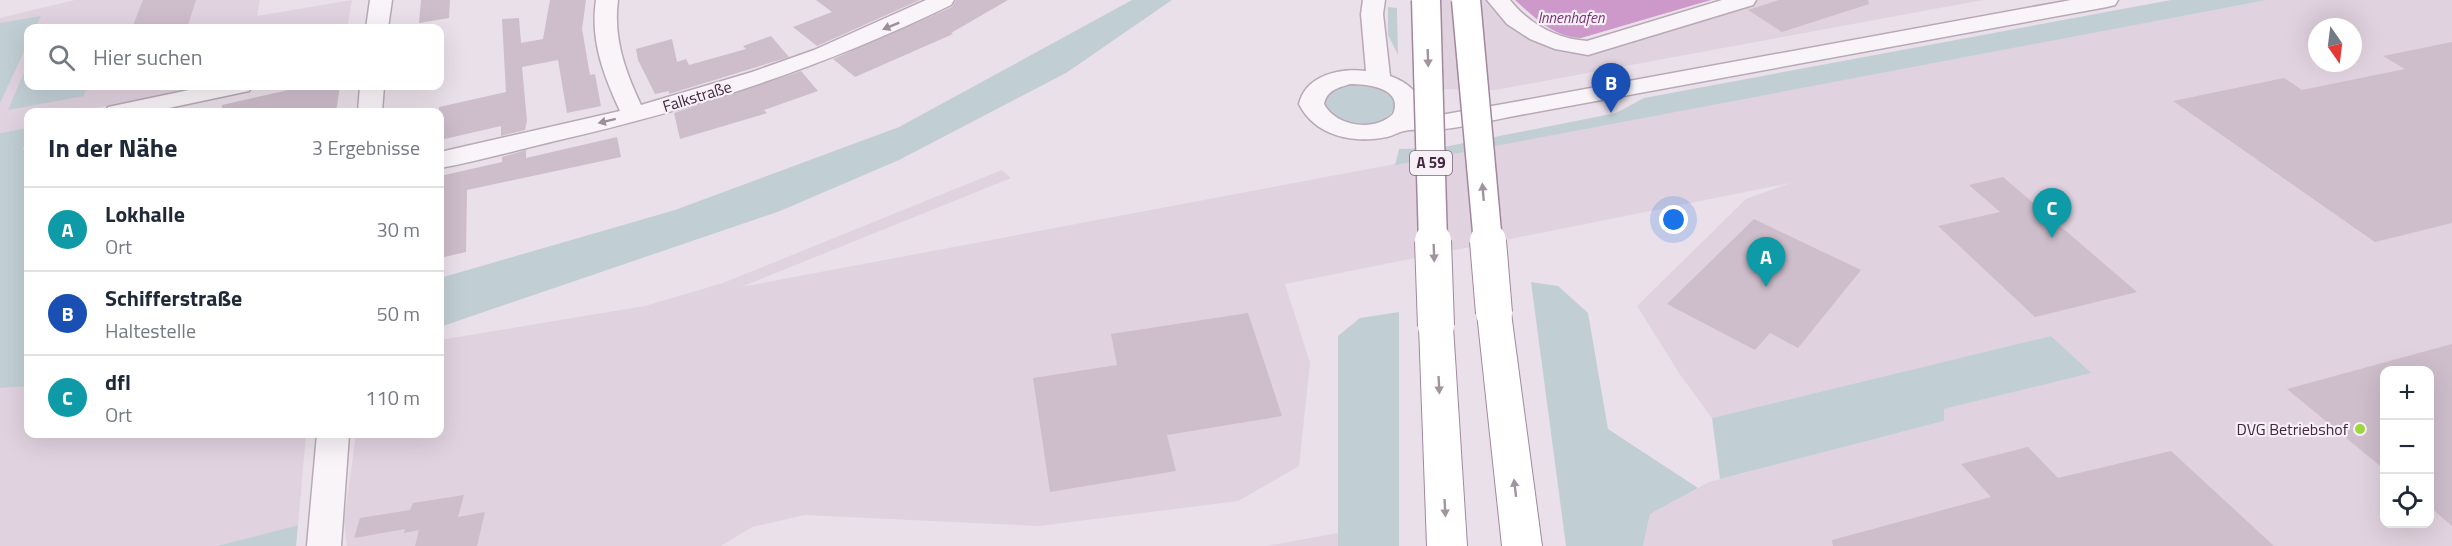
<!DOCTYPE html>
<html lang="de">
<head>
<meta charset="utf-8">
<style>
	body { margin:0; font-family:"Titillium Web",sans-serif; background:#f6f6f7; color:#1f2937 }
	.controls { position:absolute; right:18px; bottom:18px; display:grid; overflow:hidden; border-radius:12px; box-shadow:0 6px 24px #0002 }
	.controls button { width:54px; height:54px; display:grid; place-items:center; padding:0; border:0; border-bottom:2px solid #e0e1e3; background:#fff; color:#1f2937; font:30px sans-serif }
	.compass { position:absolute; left:2308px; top:18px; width:54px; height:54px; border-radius:50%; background:#fff; box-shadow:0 6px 24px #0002; rotate:166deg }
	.you { position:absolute; left:1674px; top:220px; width:21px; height:21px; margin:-15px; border:4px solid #fff; border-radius:50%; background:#1a73e8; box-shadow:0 0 0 9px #1a73e833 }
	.badge { display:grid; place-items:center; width:39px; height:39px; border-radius:50%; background:#db2777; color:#fff; font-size:20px; font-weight:700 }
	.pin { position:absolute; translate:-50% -50px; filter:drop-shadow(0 2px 3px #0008) }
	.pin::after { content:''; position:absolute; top:32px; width:21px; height:18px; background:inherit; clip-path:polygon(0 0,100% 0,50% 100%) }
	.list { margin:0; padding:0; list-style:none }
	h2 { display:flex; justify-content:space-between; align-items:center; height:78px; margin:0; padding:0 24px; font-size:26px }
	h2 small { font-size:20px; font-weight:400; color:#747a83 }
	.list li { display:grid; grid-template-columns:39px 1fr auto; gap:18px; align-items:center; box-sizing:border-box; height:84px; padding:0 24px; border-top:2px solid #e0e1e3 }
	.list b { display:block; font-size:22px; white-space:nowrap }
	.list p { margin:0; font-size:20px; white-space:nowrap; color:#747a83 }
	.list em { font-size:20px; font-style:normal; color:#747a83 }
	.icon { flex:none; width:33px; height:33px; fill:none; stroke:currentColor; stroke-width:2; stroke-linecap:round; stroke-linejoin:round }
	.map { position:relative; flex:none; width:2452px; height:546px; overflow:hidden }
	.search { position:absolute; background:#fff; box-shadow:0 6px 24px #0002; left:24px; top:24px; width:420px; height:66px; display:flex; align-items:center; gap:15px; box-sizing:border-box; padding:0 21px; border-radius:12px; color:#747a83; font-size:22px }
	.panel { position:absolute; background:#fff; box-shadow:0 6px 24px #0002; left:24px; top:108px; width:420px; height:330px; border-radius:12px }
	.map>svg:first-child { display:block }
</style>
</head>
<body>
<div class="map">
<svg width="2452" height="546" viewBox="0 0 2452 546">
	<rect width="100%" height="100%" fill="#eae0e9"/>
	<g fill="#e0d2de" fill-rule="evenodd">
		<path d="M75,0H260L257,16L352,0L347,28H28V86H216L73,112H28V128L0,133V18Z"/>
		<path d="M1414,0H1489L1537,41L1558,50L1579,54L1755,0H1983L1495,90L1436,89Z"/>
		<path d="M2267,0H2452V546H1643L1650,514L1709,482L1944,421V409L2090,373L2051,336L1712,418L1681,376L1637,306L1746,199L1790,183L1285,284L1310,363L1299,466L1238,501L1039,526L805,515L752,527L721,546H347L344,521L356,434H440V340L645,306L723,283L1002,170L1011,178L741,287ZM2317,27H2353V63H2317ZM2384,370H2430V524H2384Z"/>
		<path d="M0,362L28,363V434H306L298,525L217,546H0Z"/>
		<path d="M1338,533V546H1266Z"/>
	</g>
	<g fill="#c1cfd5">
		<path d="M1132,0H1172L1066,73L899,160L780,211L440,327V278L675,210L899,127Z"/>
		<path d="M2171,0H2267L1395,165L1399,149L1439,148L1616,113L1644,98Z"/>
		<path d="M1388,7L1397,8L1398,55L1388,35Z"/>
		<path d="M41,16L35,28H28V43L0,103V23Z"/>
		<path d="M28,63V86H87L84,96L8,110Z"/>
		<path d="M1360,84C1431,95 1376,144 1335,119C1330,116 1327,108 1324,104C1328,87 1345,85 1360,84Z"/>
		<path d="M28,128V138L23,149L28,152V386L0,388V133Z"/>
		<path d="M1531,282L1558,286L1588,313L1608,429L1698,488L1650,514L1643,546H1566Z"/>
		<path d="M1399,312V546H1338V336L1360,318Z"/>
		<path d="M2051,336L2091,373L1944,409V421L1720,479L1712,418Z"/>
		<path d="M298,525L296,546H217Z"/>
	</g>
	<path fill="#cd99cb" d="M1515,0H1711L1581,38C1554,37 1535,18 1515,0Z"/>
	<g fill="#cebdcb">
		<path d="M143,0H196L187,28H132Z"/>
		<path d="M421,0H450L449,18L419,23Z"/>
		<path d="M550,0H586L582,29L590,75L595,74L601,106L567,113L558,60L522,67L527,121L525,130L501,136V126L440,140L439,107L506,92L502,19L519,18L521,43L543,39Z"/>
		<path d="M816,0H920L817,46L793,27L832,12Z"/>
		<path d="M956,0H1008L951,33L953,34L855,77L833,59L952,7Z"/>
		<path d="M1779,0H1868L1869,4L1782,32L1748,10Z"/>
		<path d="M771,36L789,57L669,94V91L655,94L638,60L636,49L672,39L677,62L686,59L689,65L746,49L743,46Z"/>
		<path d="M2452,42V223L2375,242L2173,101L2284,78L2302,90L2405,69L2383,56Z"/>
		<path d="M801,71L818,91L764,110L767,113L680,139L674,113Z"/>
		<path d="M306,86H340L336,112H222V105Z"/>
		<path d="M617,137L621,157L467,190L466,252L440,258V176L502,162V157L526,150V158Z"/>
		<path d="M2003,177L2137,292L2035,317L1938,226L2000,212L1969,185Z"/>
		<path d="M1754,219L1861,270L1798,348L1770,333L1755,350L1667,304Z"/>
		<path d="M1248,313L1282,416L1167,435L1176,471L1050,492L1033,378L1117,365L1111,334Z"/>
		<path d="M2452,344V526L2430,507V370H2385V470L2287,389Z"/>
		<path d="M2028,447L2058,478L2171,451L2274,546H1833L1832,540L1991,497L1961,464Z"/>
		<path d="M464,495L458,517L485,512L477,546H415L419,530L404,533L405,529L354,538L360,518L410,510L413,503Z"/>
	</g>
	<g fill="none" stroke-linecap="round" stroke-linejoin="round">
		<defs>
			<g id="street">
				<path d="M370,0H392L388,28H366Z"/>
				<path d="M596,0H618C613,38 625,71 641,105L752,72L814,50L926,0H954L951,5C822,68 694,109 555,141C517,150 478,161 440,168V152L620,111C603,74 590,40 596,0Z"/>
				<path d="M1363,0H1385L1383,14L1390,76C1407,82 1427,96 1417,116H1435L1509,103L2071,0H2118L2115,5L2107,7L1509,117C1485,122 1460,128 1436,130C1426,131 1414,128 1404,131C1398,132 1393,136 1387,137C1353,144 1315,136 1299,104C1306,75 1340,68 1366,71L1361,14ZM1350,84C1368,84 1404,88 1393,114C1375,132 1336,127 1324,104C1327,90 1338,88 1350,84Z"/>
				<path d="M1487,0H1510C1529,24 1557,39 1587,41L1722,0H1756L1753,5L1588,55L1555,49L1530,39L1507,24Z"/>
				<path d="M208,86H252L249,91L150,112H105L108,107Z"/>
				<path d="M360,86H384L382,112H358Z"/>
				<path d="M317,434H349L341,546H307Z"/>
			</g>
			<g id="highway">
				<path d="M1494,301L1506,305L1511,313L1542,546H1502L1477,313L1482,305Z"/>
				<path d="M1436,314L1448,317L1453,326L1467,546H1427L1419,326L1424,317Z"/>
			</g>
		</defs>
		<use href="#street" stroke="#b8a9b6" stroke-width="3"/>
		<use href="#highway" stroke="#a2879f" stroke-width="2"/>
		<use href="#street" fill="#f8f4f7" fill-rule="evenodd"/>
		<use href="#highway" fill="#fff" fill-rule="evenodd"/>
		<defs>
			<g id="highway-bridge-far1">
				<path d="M1426,0L1433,243"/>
				<path d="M1466,0L1488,243"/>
			</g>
			<g id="highway-bridge">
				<path d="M1433,241L1436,326"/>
				<path d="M1488,241L1494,313"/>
			</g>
		</defs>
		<use href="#highway-bridge-far1" stroke="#a2879f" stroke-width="31" stroke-linecap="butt"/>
		<use href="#highway-bridge" stroke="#a2879f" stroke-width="38" stroke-linecap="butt"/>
		<use href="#highway-bridge-far1" stroke="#fff" stroke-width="28"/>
		<use href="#highway-bridge" stroke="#fff" stroke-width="36"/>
	</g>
	<defs><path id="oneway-solid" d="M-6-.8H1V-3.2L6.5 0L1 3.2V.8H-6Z" transform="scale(1.5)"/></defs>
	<g fill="#9e8e9b">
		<use href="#oneway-solid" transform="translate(891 26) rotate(158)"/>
		<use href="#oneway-solid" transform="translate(607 121) rotate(166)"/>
	</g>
	<g fill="#a1949f">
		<use href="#oneway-solid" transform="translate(1428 58) rotate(88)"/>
		<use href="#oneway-solid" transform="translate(1483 192) rotate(-95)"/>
		<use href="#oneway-solid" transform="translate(1434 253) rotate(88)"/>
		<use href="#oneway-solid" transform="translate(1439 385) rotate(87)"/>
		<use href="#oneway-solid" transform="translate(1515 488) rotate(-97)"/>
		<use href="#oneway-solid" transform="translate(1445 508) rotate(87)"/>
	</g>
	<circle fill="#9ed83d" stroke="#f8f0f7" stroke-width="2" cx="2360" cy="429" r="6"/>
	<g text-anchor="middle" stroke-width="4.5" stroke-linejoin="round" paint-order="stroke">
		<g font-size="15" font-style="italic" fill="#7a2e74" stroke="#f8f0f7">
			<text x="1571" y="23">Innenhafen</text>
		</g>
		<rect fill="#f8f0f7" stroke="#796476" stroke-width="1.5" x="1410" y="151" width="42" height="24" rx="4.5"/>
		<g font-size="15" font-weight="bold" fill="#43283f">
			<text x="1431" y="168">A 59</text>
		</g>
		<g font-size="16" fill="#43283f" stroke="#f8f0f7">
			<text transform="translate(697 96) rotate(-17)" y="6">Falkstraße</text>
		</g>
		<g font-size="16" fill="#43283f" stroke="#f8f0f7" text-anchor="end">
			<text x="2348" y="435">DVG Betriebshof</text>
		</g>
	</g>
</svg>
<div class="controls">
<button>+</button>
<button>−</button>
<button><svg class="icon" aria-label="locate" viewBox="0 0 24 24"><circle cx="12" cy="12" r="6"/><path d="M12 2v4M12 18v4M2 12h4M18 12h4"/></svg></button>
</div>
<svg class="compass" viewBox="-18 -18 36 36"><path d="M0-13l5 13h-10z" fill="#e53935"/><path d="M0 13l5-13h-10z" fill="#747a83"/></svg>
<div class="you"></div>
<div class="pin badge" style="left:1766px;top:287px;background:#0f9aa8">A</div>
<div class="pin badge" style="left:1611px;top:113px;background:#1a4fb4">B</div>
<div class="pin badge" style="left:2052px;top:238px;background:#0f9aa8">C</div>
<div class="search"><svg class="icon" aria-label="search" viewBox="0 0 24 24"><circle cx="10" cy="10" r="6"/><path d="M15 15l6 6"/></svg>Hier suchen</div>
<section class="panel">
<h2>In der Nähe<small>3 Ergebnisse</small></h2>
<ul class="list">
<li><span class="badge" style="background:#0f9aa8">A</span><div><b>Lokhalle</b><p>Ort</p></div><em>30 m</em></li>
<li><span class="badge" style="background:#1a4fb4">B</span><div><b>Schifferstraße</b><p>Haltestelle</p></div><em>50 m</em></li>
<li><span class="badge" style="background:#0f9aa8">C</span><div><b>dfl</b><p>Ort</p></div><em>110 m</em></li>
</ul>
</section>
</div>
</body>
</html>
